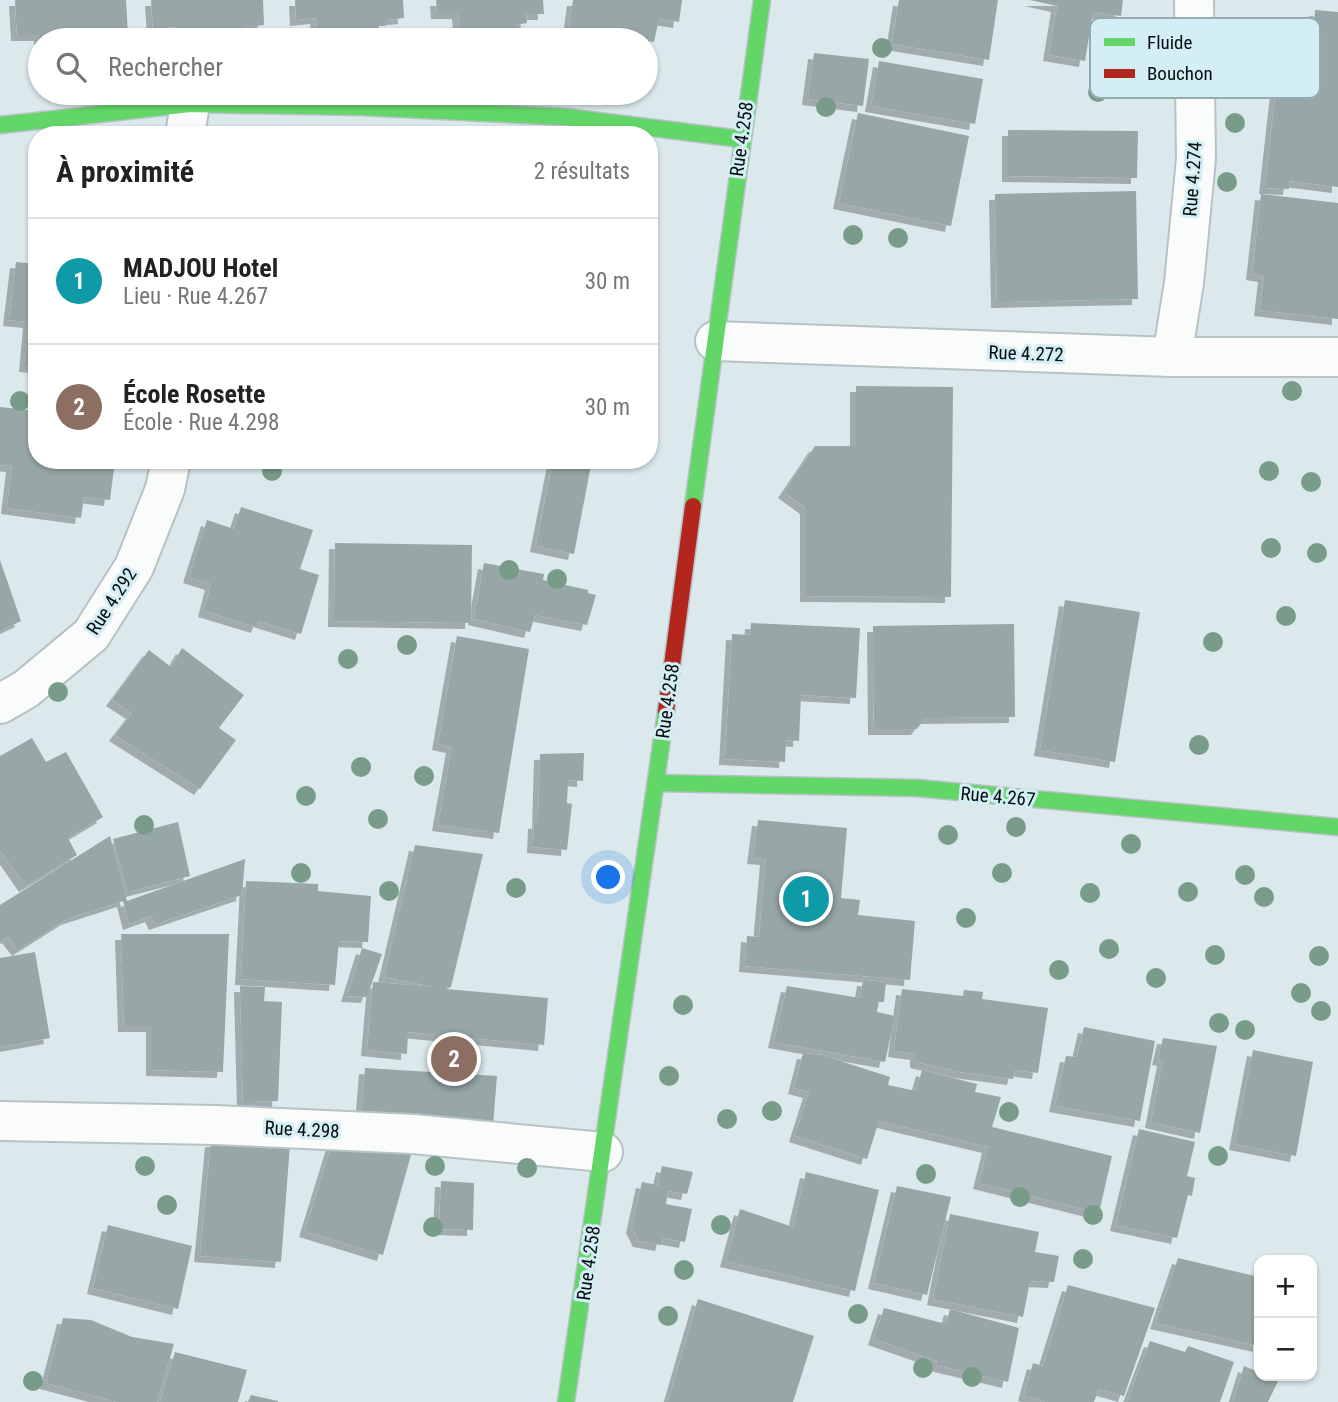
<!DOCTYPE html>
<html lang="fr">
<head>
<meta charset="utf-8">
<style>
	body { margin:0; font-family:"Roboto Condensed",sans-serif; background:#f2f2f2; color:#222 }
	.controls { position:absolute; right:21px; bottom:21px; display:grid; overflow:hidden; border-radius:14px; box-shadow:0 2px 5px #0004 }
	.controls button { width:63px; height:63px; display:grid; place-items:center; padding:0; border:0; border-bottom:2px solid #e0e0e0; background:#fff; color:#222; font:35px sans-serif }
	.you { position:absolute; left:609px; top:878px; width:24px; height:24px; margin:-18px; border:5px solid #fff; border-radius:50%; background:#1a73e8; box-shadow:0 0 0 10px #1a73e833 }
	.badge { display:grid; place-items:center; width:46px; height:46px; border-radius:50%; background:#111827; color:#fff; font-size:23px; font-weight:700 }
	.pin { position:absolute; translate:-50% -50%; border:4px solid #fff; box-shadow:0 2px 7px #0006 }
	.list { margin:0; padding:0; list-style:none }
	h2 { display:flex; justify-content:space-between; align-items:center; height:91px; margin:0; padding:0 28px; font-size:30px }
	h2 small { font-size:23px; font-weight:400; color:#767676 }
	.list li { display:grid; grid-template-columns:46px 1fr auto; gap:21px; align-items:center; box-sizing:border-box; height:126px; padding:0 28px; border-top:2px solid #e0e0e0 }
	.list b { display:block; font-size:26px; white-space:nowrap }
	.list p { margin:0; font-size:23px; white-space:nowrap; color:#767676 }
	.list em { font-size:23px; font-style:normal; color:#767676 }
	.icon { flex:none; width:38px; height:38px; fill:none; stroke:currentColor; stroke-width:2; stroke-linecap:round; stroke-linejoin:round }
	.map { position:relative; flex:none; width:1338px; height:1402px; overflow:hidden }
	.search { position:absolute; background:#fff; box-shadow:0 2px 5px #0004; left:28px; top:28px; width:630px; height:77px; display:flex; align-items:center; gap:18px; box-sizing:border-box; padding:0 24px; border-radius:38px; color:#767676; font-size:26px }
	.panel { position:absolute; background:#fff; box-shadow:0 2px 5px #0004; left:28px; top:126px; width:630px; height:343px; border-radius:28px }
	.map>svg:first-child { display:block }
</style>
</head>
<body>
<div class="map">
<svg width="1338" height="1402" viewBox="0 0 1338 1402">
	<defs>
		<filter id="shadow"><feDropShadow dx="-6" dy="6" stdDeviation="0" flood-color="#0004"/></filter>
	</defs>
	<rect width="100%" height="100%" fill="#dbe9ec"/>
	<g fill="#97a6a6" filter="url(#shadow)">
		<path d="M15,0H126L128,35L108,36V40H40V35H17Z"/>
		<path d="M151,0H263L264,25L244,27V34L234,35L235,40H177L176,27L153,29Z"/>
		<path d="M295,0H403L404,18L385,20V26H376V40H318L316,18L296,20Z"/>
		<path d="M436,0H543L544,14H526L527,23L515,25V37L460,40L458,13H437Z"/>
		<path d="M573,0H682L679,22L659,19L654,42L569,29Z"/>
		<path d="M899,0H998L989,60L892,44Z"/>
		<path d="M1030,0H1123L1121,16L1093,12L1085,61L1049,55L1057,6Z"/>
		<path d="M1315,10L1338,12V187L1290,181L1289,189L1265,188L1280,53L1313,57Z"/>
		<path d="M814,53L869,59L863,106L808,99Z"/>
		<path d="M879,61L983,79L975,124L871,106Z"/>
		<path d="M858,113L969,136L951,226L839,203Z"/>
		<path d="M1008,130L1138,131L1137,178L1008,176Z"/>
		<path d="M1136,191L1138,299L997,302L995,194Z"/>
		<path d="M1261,194L1338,203V319L1260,310L1264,276L1252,274Z"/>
		<path d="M16,262L37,264V367L25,366L29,322L9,320Z"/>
		<path d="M856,386L953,387L951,597L806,596V508L784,492L815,446H856Z"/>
		<path d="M0,407L37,411V460H115L110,500L84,497L81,518L7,508L12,466L0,465Z"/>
		<path d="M553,460L591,465L574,554L536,546Z"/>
		<path d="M241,507L313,530L300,569L319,575L301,634L259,621L257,627L204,611L211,584L189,577L207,520L234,529Z"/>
		<path d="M335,543L472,545L471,623L334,621Z"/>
		<path d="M0,560L21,621L0,631Z"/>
		<path d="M484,563L544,574L543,580L588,590V593L596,595L587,625L535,615L530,632L474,619Z"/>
		<path d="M1065,600L1140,612L1115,762L1040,750Z"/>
		<path d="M751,623L860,628L856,698L801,695L799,741L786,740L785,762L725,759L732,634L750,635Z"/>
		<path d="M1014,624L1015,717L925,718L917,729H874L873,626Z"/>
		<path d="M457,636L529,649L499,833L438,825L452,747L438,744Z"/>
		<path d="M182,648L244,695L219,728L236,740L200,789L115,735L132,713L112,700L149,650L171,667Z"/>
		<path d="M32,738L46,762L66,752L103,817L68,838L77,855L25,886L0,850V756Z"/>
		<path d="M584,753L583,781L568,780L567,803L572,804L567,850L533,847L534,823H538L540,754Z"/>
		<path d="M758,820L847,828L841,898L860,900L858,915L915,921L910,980L745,966L747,936L759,937L766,859L753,858Z"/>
		<path d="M178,822L190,876L128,892L113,839Z"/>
		<path d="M110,836L127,901L245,859L242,895L155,924L151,916L129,924L123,901L67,919L18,950L8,937L0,942V905Z"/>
		<path d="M415,845L483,854L451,987L446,989L548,998L544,1045L408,1032L407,1054L367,1050L373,982L435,987L384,977Z"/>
		<path d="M246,881L318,884V891L371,896L368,942L339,941L335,985L241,979Z"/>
		<path d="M121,934H229L223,1072L152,1070V1026H124Z"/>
		<path d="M362,948L382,954L367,997L347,996Z"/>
		<path d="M35,952L50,1038L0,1047V958Z"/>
		<path d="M863,980L886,982L884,1002H878L877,1012L895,1016L885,1062L774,1042L787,986L860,998Z"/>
		<path d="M240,986L265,987L264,1001L282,1002L278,1101L243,1102Z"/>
		<path d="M902,989L963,996L964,990L983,992L982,999L1048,1008L1038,1073L1015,1070L1013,1079L960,1072L916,1062V1054L894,1051Z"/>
		<path d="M1084,1027L1155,1041L1140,1121L1055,1106L1066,1056L1077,1057Z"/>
		<path d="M1163,1038L1217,1046L1200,1133L1151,1122L1163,1060L1158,1059Z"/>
		<path d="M1253,1050L1313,1062L1296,1156L1235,1144Z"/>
		<path d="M803,1053L822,1055L890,1077L888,1085L916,1091L922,1070L977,1084L975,1092L1001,1097L992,1127L1112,1156L1099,1213L979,1183L988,1147L879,1121L867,1159L795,1136L809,1092L794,1088Z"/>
		<path d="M365,1068L497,1076L493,1125L361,1117Z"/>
		<path d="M1139,1129L1195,1142L1187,1176L1195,1178L1192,1196L1188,1195L1177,1238L1116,1225Z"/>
		<path d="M334,1137L411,1155L383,1255L305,1231Z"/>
		<path d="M211,1141L290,1145L281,1262L200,1256Z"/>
		<path d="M662,1166L693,1172L687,1194L668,1191L666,1204L692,1209L685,1242L663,1238L661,1245L639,1241L632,1227L642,1182L658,1185Z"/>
		<path d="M806,1172L879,1190L855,1291L726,1261L740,1209L793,1227Z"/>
		<path d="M441,1181L474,1183L473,1230L439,1229Z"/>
		<path d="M897,1186L951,1197L927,1295L874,1283Z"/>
		<path d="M950,1214L1039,1232L1035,1252L1059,1256L1054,1282L1030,1281L1023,1317L933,1299Z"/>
		<path d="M108,1225L192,1246L178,1309L93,1288Z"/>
		<path d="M1178,1258L1259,1277V1346L1156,1323Z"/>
		<path d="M1068,1285L1155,1308L1124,1396L1099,1389L1094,1402H1046L1024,1395L1033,1363L1043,1366Z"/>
		<path d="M698,1299L814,1336L793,1402H668Z"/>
		<path d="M884,1308L946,1324L950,1309L1019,1328L1008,1382L936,1365L937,1361L874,1339Z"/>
		<path d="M63,1318L91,1320L132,1337L174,1344L157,1402H117L46,1383Z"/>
		<path d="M1150,1341L1185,1352L1188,1346L1234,1362L1220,1402H1127Z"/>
		<path d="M175,1352L247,1370L238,1402H160Z"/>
		<path d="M1244,1366L1259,1372V1376L1279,1379L1268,1402H1233Z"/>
		<path d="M251,1395L278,1401V1402H248Z"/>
	</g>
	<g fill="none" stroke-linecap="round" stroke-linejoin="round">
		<defs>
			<g id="street">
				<path d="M185,135L190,104"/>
				<path d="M715,341L1172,357H1338"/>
				<path d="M1172,357L1184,283L1196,159L1194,0"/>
				<path d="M0,704L26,689L91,635L134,567L165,489L171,460"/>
				<path d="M0,1121L216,1125L413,1134L603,1152"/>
			</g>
			<g id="fast">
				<path d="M0,125L190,104L361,107L567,117L741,139"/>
				<path d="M693,506L762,0"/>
				<path d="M656,783L917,788L1338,827"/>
				<path d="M566,1402L666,711"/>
			</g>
			<path id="jam" d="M666,711L693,506"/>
		</defs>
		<use href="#street" stroke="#b7c2c5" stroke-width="42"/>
		<use href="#fast" stroke="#b7c2c5" stroke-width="19"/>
		<use href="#jam" stroke="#b7c2c5" stroke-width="19"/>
		<use href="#street" stroke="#fafcfc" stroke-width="38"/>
		<use href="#fast" stroke="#63d668" stroke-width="16"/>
		<use href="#jam" stroke="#b3261e" stroke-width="16"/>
	</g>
	<g fill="#799b8a">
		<circle cx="882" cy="48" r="10"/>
		<circle cx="1098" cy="92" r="10"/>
		<circle cx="826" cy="107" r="10"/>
		<circle cx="1235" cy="123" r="10"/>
		<circle cx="1227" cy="182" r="10"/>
		<circle cx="853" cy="235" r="10"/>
		<circle cx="898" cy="238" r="10"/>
		<circle cx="1292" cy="391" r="10"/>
		<circle cx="20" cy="401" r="10"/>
		<circle cx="272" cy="471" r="10"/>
		<circle cx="1269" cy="471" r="10"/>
		<circle cx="1311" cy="482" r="10"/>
		<circle cx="1271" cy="548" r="10"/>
		<circle cx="1317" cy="553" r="10"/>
		<circle cx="509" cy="570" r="10"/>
		<circle cx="557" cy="579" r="10"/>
		<circle cx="1286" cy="616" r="10"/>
		<circle cx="1213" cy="642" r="10"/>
		<circle cx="407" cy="645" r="10"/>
		<circle cx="348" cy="659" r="10"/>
		<circle cx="58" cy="692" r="10"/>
		<circle cx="1199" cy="745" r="10"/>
		<circle cx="361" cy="767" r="10"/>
		<circle cx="424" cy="776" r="10"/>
		<circle cx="306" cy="796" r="10"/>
		<circle cx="378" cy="819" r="10"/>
		<circle cx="144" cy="825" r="10"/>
		<circle cx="1016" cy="827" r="10"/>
		<circle cx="948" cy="835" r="10"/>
		<circle cx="1131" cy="844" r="10"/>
		<circle cx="301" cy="873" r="10"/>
		<circle cx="1002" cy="873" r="10"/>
		<circle cx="1245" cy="875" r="10"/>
		<circle cx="516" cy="888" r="10"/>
		<circle cx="389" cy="891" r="10"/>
		<circle cx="1188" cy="892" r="10"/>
		<circle cx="1090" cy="893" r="10"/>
		<circle cx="1264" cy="897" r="10"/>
		<circle cx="966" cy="918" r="10"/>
		<circle cx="1109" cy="949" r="10"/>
		<circle cx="1215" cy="955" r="10"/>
		<circle cx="1319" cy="956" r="10"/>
		<circle cx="1059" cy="970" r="10"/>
		<circle cx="1156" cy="978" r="10"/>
		<circle cx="1301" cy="993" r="10"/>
		<circle cx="683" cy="1005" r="10"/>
		<circle cx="1321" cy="1011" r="10"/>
		<circle cx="1219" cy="1023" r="10"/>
		<circle cx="1245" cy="1030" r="10"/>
		<circle cx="669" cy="1076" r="10"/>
		<circle cx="772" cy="1111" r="10"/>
		<circle cx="1009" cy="1112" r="10"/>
		<circle cx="727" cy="1119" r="10"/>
		<circle cx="1218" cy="1156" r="10"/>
		<circle cx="145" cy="1166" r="10"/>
		<circle cx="435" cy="1166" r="10"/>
		<circle cx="527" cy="1168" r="10"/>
		<circle cx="926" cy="1174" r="10"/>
		<circle cx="1020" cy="1197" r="10"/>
		<circle cx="167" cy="1205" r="10"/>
		<circle cx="1093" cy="1215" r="10"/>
		<circle cx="721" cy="1225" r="10"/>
		<circle cx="433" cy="1227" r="10"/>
		<circle cx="1083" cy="1259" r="10"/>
		<circle cx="684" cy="1270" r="10"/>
		<circle cx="858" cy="1314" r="10"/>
		<circle cx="668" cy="1316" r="10"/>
		<circle cx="923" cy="1368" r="10"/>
		<circle cx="972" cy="1377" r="10"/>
		<circle cx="33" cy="1381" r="10"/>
	</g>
	<g text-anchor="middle" stroke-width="6" stroke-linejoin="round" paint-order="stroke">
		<g font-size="19" fill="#060e11" stroke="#d3eef4">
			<text transform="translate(741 139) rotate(-82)" y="7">Rue 4.258</text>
			<text transform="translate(1192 179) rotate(-86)" y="7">Rue 4.274</text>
			<text transform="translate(1026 353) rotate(2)" y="7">Rue 4.272</text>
			<text transform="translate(111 601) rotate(-57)" y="7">Rue 4.292</text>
			<text transform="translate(667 701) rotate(-82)" y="7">Rue 4.258</text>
			<text transform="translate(998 796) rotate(5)" y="7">Rue 4.267</text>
			<text transform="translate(302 1129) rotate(3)" y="7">Rue 4.298</text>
			<text transform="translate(588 1263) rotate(-82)" y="7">Rue 4.258</text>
		</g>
	</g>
	<rect x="1090" y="18" width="230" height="80" rx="10" fill="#d3eef4" stroke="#96abb0" stroke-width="2"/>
	<rect x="1104" y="38" width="31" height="8" fill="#63d668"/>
	<rect x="1104" y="69" width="31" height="9" fill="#b3261e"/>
	<g font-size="19" fill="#060e11">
		<text x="1147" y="49">Fluide</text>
		<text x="1147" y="80">Bouchon</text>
	</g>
</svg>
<div class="controls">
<button>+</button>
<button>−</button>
</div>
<div class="you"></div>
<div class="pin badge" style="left:806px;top:899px;background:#0f9aa8">1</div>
<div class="pin badge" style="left:454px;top:1059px;background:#8d6e63">2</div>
<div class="search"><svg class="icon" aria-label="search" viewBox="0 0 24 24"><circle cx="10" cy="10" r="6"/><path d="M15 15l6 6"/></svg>Rechercher</div>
<section class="panel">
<h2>À proximité<small>2 résultats</small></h2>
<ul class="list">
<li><span class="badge" style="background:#0f9aa8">1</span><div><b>MADJOU Hotel</b><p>Lieu · Rue 4.267</p></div><em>30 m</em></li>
<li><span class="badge" style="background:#8d6e63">2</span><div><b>École Rosette</b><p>École · Rue 4.298</p></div><em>30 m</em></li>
</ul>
</section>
</div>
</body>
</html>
